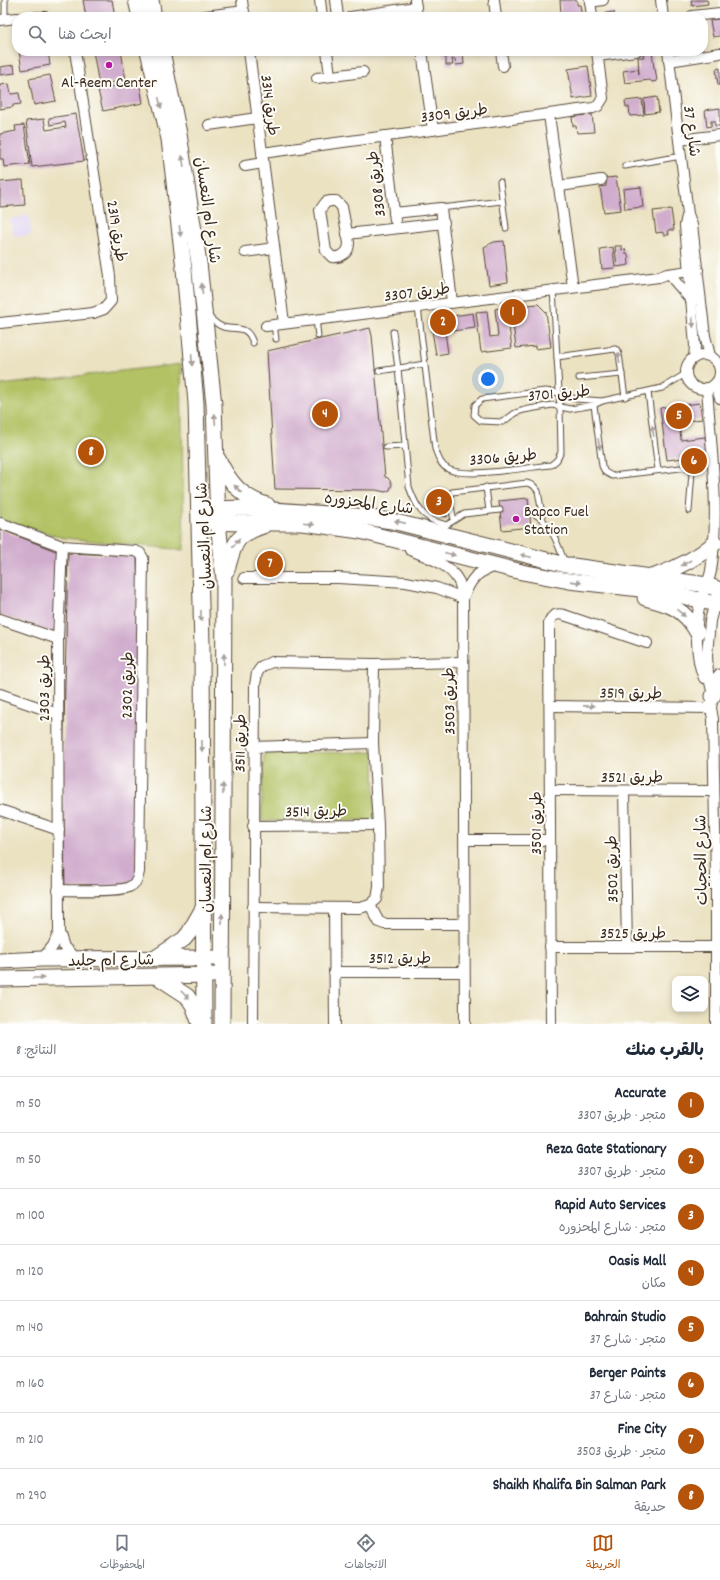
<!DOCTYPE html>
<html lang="ar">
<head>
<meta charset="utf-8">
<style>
	body { margin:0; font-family:Dekko,"Playpen Sans Arabic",sans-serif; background:#f6f6f7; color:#1f2937; direction:rtl }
	.controls { position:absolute; right:12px; bottom:12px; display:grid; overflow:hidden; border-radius:8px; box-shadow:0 2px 6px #0003 }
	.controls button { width:36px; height:36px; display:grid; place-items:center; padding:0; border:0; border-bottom:1px solid #e0e1e3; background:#fff; color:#1f2937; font:20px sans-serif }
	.you { position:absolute; left:488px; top:379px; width:14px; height:14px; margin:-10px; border:3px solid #fff; border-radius:50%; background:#1a73e8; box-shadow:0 0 0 6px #1a73e833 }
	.badge { display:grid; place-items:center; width:26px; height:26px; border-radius:50%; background:#b45309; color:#fff; font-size:13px; font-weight:700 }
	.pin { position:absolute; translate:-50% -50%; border:2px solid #fff; box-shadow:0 1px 4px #0006 }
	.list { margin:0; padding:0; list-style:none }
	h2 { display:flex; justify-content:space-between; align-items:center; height:52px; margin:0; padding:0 16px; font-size:17px }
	h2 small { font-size:13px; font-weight:400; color:#747a83 }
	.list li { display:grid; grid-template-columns:26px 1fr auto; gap:12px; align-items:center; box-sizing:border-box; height:56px; padding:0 16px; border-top:1px solid #e0e1e3 }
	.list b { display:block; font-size:15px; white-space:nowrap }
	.list p { margin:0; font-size:13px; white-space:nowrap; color:#747a83 }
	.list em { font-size:13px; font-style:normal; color:#747a83 }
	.icon { flex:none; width:22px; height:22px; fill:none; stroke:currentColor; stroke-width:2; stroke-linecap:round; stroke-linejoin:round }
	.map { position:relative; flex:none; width:720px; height:1024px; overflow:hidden; direction:ltr }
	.search { position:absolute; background:#fff; box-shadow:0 2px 6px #0003; left:12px; right:12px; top:12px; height:44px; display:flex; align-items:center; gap:10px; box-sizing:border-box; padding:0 14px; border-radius:16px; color:#747a83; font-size:15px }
	.sheet { height:500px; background:#fff }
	nav { display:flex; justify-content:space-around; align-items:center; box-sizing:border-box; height:56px; border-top:1px solid #e0e1e3; background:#fff; font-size:11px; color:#747a83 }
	nav a { display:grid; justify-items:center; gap:2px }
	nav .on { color:#b45309 }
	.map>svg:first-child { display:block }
</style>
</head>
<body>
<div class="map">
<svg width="720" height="1024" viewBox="0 0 720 1024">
	<rect width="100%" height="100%" fill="#fdfcf7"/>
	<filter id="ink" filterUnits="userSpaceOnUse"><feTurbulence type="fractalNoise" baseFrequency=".025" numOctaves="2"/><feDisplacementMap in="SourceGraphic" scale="8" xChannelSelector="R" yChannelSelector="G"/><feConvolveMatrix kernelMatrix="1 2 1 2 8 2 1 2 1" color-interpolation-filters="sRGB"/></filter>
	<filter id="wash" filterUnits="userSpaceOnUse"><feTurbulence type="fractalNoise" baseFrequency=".012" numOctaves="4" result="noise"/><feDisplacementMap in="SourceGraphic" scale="16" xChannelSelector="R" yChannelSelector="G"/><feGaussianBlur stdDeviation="0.9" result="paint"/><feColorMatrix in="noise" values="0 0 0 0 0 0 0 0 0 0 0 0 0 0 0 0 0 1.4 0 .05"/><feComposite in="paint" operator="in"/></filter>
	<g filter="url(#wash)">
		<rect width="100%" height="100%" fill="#ebe2c2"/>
		<path fill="#e0d4f4" d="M29,215L32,235L14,237L10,219Z"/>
		<g fill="#b2c265" stroke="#767642">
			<path d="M181,364L184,550L64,538L0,519V385Z"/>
			<path d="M374,752L375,820L261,821L264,753Z"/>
		</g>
		<g id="blocks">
			<g fill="#d0accd">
				<path d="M83,0H112L115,17H86Z"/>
				<path d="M560,0H577V5H580L582,17H563V13L561,14Z"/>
				<path d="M691,0H707L708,4L692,6Z"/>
				<path d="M614,12L615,17H607L606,13Z"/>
				<path d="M720,19V36L713,37L710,20Z"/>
				<path d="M19,51H48L50,65L22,70Z"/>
				<path d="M93,51H121L126,80L99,85Z"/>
				<path d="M443,51H463L464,64L456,65L455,59H452L453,65H446V57H443Z"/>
				<path d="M640,51H652L654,68H655L657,81L652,82L650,80L625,83L623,71L638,69L639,74L638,57H644L643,54L639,52Z"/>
				<path d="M14,65L15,73L0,75V67Z"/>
				<path d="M588,66L592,96L573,99L568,69Z"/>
				<path d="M720,68V85H718L716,69Z"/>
				<path d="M50,75L56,101L34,105L29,79Z"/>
				<path d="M139,80L143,103L103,111L98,90Z"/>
				<path d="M9,84L11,94L19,93L21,104L13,105V107L0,109V85Z"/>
				<path d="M657,97L659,112L645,114L644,99Z"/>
				<path d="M642,99L644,115L630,116L629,107H626L625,101Z"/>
				<path d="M720,108V126H715V121H711V126L707,127L705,110Z"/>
				<path d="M76,114L84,161L32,167L26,121L44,119L46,130L66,127L65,122L50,125L49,118Z"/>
				<path d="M592,114L594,132L577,133L576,126H573L572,117Z"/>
				<path d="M24,125L30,164L4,167L3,159H0V134L16,131L15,126Z"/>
				<path d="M616,177L621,210L604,212L600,187L606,186V178Z"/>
				<path d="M23,180L25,205L0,207V182Z"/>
				<path d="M641,187L643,207L625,209L623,189Z"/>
				<path d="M671,209L674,230H668L669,235H663V232L656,233L653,211Z"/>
				<path d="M504,241L508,282L489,285L484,247L494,242Z"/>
				<path d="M615,246H622V250L625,249L626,254H628L629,265L617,267Z"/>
				<path d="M613,247L615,268L602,269L600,249Z"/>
				<path d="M538,304L546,312L551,347L535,349V346L516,348L513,323H510L508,307Z"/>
				<path d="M506,307L512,348L481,352L476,312L487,311L490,337L498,336L495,309Z"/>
				<path d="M473,313L475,328L445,332L448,353L436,355L432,330L440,318Z"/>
				<path d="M370,328L372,336L385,477L388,478L392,484L390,490L385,492L376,490L275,489L267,351Z"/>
				<path d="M700,403L702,419L679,422L681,440L705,437L708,455L667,460L660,408Z"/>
				<path d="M443,491L447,517L438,515L435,511L432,492Z"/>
				<path d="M528,498L531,527L502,530L499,501Z"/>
				<path d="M0,529L58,552L53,633L0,615Z"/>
				<path d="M68,553L137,556L139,637L136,878L123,889H65L63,772Z"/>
				<path d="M257,558H283V570L257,571Z"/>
			</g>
		</g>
	</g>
	<g filter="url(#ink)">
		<use href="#blocks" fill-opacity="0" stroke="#554637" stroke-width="1"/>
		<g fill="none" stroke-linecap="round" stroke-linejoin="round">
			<defs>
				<g id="lane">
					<path d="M5,19V0"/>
					<path d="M625,166L681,156"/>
					<path d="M500,182L506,228"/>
					<path d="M441,208L502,201"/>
					<path d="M418,307L435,449C438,456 440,465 448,469C465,479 529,467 551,465L557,460L561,452L560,407L553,290"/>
					<path d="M208,316C212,320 217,325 223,327C238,331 247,324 253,343"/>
					<path d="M316,319L318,336"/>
					<path d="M274,325L276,339"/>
					<path d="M393,332L398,368L409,487C417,509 423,519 446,525"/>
					<path d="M557,357L615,349L617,350L619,354L625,397"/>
					<path d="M379,371L425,364"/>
					<path d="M579,378L622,374"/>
					<path d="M545,391L555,392L576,399L602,401L594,405L570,409L552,405L524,410L515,413L503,422L481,421L474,415L475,405L482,399Z"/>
					<path d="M648,392L658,470"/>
					<path d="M602,401L662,388L687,373"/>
					<path d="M594,405L602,466L605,472L612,476L689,467L692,472L689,511"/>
					<path d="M386,447L405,446"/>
					<path d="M486,487L489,511"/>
					<path d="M530,512C551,520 557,543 565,563"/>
					<path d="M454,520L449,498L452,492L527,483L533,485L538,491L543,520"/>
					<path d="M445,526L464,514L500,510"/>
				</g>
				<g id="street">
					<path d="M242,0L244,17"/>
					<path d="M320,0L322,17"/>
					<path d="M336,0L338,17"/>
					<path d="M415,0L417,17"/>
					<path d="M494,0L496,17"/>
					<path d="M590,0L592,17"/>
					<path d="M661,0L663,17"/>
					<path d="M590,2L603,0"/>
					<path d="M692,16L720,13"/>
					<path d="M36,17H45"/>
					<path d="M198,17L244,11"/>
					<path d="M351,17L416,7"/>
					<path d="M0,20L17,18"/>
					<path d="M249,51L284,323"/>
					<path d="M327,51L330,76"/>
					<path d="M422,51L433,130"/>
					<path d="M501,51L503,66"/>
					<path d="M668,51L688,214L692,225L705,336L710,356"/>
					<path d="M598,56L636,51"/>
					<path d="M669,61L720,53"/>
					<path d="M317,78L363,72"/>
					<path d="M549,115L573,287"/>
					<path d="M209,125L257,118"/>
					<path d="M385,136L395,220"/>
					<path d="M679,140L720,135"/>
					<path d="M262,153L593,108L598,106L603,98L597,51"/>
					<path d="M245,166L263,163"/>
					<path d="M560,186L601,180"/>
					<path d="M331,201H336L342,207L349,243C349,253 341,258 332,257L326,251L320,210L326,202Z"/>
					<path d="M394,213L441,208L452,302"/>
					<path d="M687,216L685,225L695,346L694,358"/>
					<path d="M347,234L444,223"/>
					<path d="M245,252L274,248"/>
					<path d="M673,279L691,300"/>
					<path d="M0,323L93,313L104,309L111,301L110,276L75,51"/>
					<path d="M266,326L659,277L667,274L698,270"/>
					<circle cx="703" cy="372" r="17"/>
					<path d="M715,384L720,398"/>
					<path d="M0,523L62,546L135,551L140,553L143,558L139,872C138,879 136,884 129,887C120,892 72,890 58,890"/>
					<path d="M62,546L58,639L59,932L64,947L75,958"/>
					<path d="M410,550C428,557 450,564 459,582C461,587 462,593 463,598L465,1024"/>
					<path d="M244,578H338L406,582L437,588L463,598"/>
					<path d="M463,598C471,579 475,573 495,566"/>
					<path d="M0,619L58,639"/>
					<path d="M704,678C695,659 695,619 701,599C704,590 709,581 711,571C720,511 711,448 707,388"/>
					<path d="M0,694L58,714"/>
					<path d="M550,706L711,708"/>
					<path d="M253,747L373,743"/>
					<path d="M550,790L714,791"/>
					<path d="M624,791L627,947"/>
					<path d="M0,810L59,830"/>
					<path d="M253,826L378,825"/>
					<path d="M465,840H550"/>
					<path d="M370,905L379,922L384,924H464"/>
					<path d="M253,907L360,908L370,905L377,899L379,887L378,825L373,743L374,664"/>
					<path d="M334,909L335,1024"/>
					<path d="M550,947H716"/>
					<path d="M42,959L53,946L59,932"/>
					<path d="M334,972H464"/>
					<path d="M253,1024L255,685L257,673L262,666L272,662L374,664L463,662"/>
					<path d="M551,1024L549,622C552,615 557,613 564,615L647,643"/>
					<path d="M716,1024V882L713,719L711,708L713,696L708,673L707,655L710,621L716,598"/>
				</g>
				<g id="secondary">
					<path d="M136,0L140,17"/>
					<path d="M151,0L154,17"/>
					<path d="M148,51L169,139L184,269L196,403L202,646L204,1024"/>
					<path d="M162,51L179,134L199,263L214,405L218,522L224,579L222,1024"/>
					<path d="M218,459C230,483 241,497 267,505"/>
					<path d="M208,509L247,508L356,516L392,521L566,565L693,583L707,585L720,590"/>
					<path d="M209,522L240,523H303L360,531L522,572L569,581L649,590L678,595L720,605"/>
					<path d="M227,570C235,542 234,536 263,526"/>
					<path d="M655,576C678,568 696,559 715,543"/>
					<path d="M645,598C669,604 684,608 697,632"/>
					<path d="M713,696L720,677"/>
					<path d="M157,957L184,939L189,933L202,910"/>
					<path d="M0,961L42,959L213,958"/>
					<path d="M158,977L187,996L193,1005L200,1024"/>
					<path d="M0,979L213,975"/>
				</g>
			</defs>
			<use href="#lane" stroke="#554637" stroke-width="7"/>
			<use href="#street" stroke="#554637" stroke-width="12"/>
			<use href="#secondary" stroke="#554637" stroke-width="17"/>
			<use href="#lane" stroke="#fff" stroke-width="5"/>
			<use href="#street" stroke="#fff" stroke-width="10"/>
			<use href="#secondary" stroke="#fff" stroke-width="15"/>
		</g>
		<defs><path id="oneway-solid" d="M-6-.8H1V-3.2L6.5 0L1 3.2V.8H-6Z"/></defs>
		<g fill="#a79f9a">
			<use href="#oneway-solid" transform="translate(160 103) rotate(77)"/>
			<use href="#oneway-solid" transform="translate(183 161) rotate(-99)"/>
			<use href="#oneway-solid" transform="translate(180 231) rotate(83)"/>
			<use href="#oneway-solid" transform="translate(202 289) rotate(-96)"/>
			<use href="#oneway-solid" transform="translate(693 322) rotate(85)"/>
			<use href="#oneway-solid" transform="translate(619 358) rotate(-99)"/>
			<use href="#oneway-solid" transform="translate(192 360) rotate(85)"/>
			<use href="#oneway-solid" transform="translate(215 419) rotate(-93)"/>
			<use href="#oneway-solid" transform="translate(653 431) rotate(-98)"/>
			<use href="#oneway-solid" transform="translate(599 444) rotate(81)"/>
			<use href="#oneway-solid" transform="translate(238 489) rotate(-136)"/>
			<use href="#oneway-solid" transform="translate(400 522) rotate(-167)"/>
			<use href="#oneway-solid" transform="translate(309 524) rotate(7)"/>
			<use href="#oneway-solid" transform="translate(236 543) rotate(-52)"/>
			<use href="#oneway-solid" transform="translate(450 554) rotate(15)"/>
			<use href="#oneway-solid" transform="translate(526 556) rotate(-166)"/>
			<use href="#oneway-solid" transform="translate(686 563) rotate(150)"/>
			<use href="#oneway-solid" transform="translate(576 582) rotate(8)"/>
			<use href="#oneway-solid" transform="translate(681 613) rotate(40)"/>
			<use href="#oneway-solid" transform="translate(201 616) rotate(89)"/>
			<use href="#oneway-solid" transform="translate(224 659) rotate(-90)"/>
			<use href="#oneway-solid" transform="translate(589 706) rotate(1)"/>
			<use href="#oneway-solid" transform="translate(202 746) rotate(90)"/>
			<use href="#oneway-solid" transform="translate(223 789) rotate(-90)"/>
			<use href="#oneway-solid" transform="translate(222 919) rotate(-90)"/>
			<use href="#oneway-solid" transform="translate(39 978)"/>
			<use href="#oneway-solid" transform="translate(185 995) rotate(45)"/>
		</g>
	</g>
	<g fill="#b5179e" stroke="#fdfcf7" stroke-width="1.5">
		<circle cx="109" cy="65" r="4"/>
		<circle cx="516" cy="519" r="4"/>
	</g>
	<g text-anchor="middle" stroke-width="4" stroke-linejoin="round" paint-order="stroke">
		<g font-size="16" fill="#3b2a1e" stroke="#fdfcf7">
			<text x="109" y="87">Al-Reem Center</text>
			<text x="524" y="516" text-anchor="start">Bapco Fuel<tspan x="524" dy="18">Station</tspan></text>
		</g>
		<g font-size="16" fill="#3b2a1e" stroke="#fdfcf7">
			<text transform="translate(271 105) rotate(83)" y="6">طريق 3314</text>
			<text transform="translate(454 112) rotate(-7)" y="6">طريق 3309</text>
			<text transform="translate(693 131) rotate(83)" y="6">شارع 37</text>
			<text transform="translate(375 184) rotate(-97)" y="6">طريق 3308</text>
			<text transform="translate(209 210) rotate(82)" y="6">شارع ام النعسان</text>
			<text transform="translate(118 231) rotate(81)" y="6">طريق 2319</text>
			<text transform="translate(417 291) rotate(-7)" y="6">طريق 3307</text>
			<text transform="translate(559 392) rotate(-5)" y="6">طريق 3701</text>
			<text transform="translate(503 456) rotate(-5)" y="6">طريق 3306</text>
			<text transform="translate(369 502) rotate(7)" y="6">شارع المحزوره</text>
			<text transform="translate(203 536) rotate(-93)" y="6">شارع ام النعسان</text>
			<text transform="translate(126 685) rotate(-89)" y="6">طريق 2302</text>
			<text transform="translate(43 688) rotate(-90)" y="6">طريق 2303</text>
			<text transform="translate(631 692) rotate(1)" y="6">طريق 3519</text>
			<text transform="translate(448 701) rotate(-91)" y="6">طريق 3503</text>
			<text transform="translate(239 743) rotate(-89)" y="6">طريق 3511</text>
			<text x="632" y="782">طريق 3521</text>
			<text transform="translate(316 810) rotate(-1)" y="6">طريق 3514</text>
			<text transform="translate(535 823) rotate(-90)" y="6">طريق 3501</text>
			<text transform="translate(205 859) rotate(-90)" y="6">شارع ام النعسان</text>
			<text transform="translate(700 860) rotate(-91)" y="6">شارع الحجيات</text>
			<text transform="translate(611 869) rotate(-91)" y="6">طريق 3502</text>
			<text x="633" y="938">طريق 3525</text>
			<text x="400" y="963">طريق 3512</text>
			<text transform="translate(111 959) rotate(-1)" y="6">شارع ام جليد</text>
		</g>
	</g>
</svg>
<div class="controls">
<button><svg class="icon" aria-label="layers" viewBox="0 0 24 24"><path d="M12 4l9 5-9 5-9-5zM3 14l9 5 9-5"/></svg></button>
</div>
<div class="you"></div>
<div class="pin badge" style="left:513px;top:312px">1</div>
<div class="pin badge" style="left:443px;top:322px">2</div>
<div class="pin badge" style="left:439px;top:502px">3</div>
<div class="pin badge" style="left:325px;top:414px">4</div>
<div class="pin badge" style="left:679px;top:416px">5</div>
<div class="pin badge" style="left:694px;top:461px">6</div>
<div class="pin badge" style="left:270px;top:564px">7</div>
<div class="pin badge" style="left:91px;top:452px">8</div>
<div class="search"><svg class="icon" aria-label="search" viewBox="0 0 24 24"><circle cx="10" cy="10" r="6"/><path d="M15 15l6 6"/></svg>ابحث هنا</div>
</div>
<section class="sheet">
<h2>بالقرب منك<small>النتائج: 8</small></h2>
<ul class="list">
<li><span class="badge">1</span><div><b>Accurate</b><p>متجر · طريق 3307</p></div><em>50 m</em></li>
<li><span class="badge">2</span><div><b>Reza Gate Stationary</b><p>متجر · طريق 3307</p></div><em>50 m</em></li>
<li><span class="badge">3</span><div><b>Rapid Auto Services</b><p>متجر · شارع المحزوره</p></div><em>100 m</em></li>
<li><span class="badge">4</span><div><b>Oasis Mall</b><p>مكان</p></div><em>120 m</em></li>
<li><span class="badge">5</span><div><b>Bahrain Studio</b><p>متجر · شارع 37</p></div><em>140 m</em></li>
<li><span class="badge">6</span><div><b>Berger Paints</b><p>متجر · شارع 37</p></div><em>160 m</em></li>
<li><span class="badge">7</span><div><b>Fine City</b><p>متجر · طريق 3503</p></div><em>210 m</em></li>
<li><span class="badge">8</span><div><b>Shaikh Khalifa Bin Salman Park</b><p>حديقة</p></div><em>290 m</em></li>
</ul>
</section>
<nav>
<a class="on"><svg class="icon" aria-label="map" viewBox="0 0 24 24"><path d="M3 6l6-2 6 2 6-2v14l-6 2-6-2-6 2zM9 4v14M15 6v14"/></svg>الخريطة</a>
<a><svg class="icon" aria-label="directions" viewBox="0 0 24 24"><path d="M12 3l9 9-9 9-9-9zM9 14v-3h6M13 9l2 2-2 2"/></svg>الاتجاهات</a>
<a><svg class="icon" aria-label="saved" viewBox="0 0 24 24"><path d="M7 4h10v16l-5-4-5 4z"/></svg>المحفوظات</a>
</nav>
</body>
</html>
